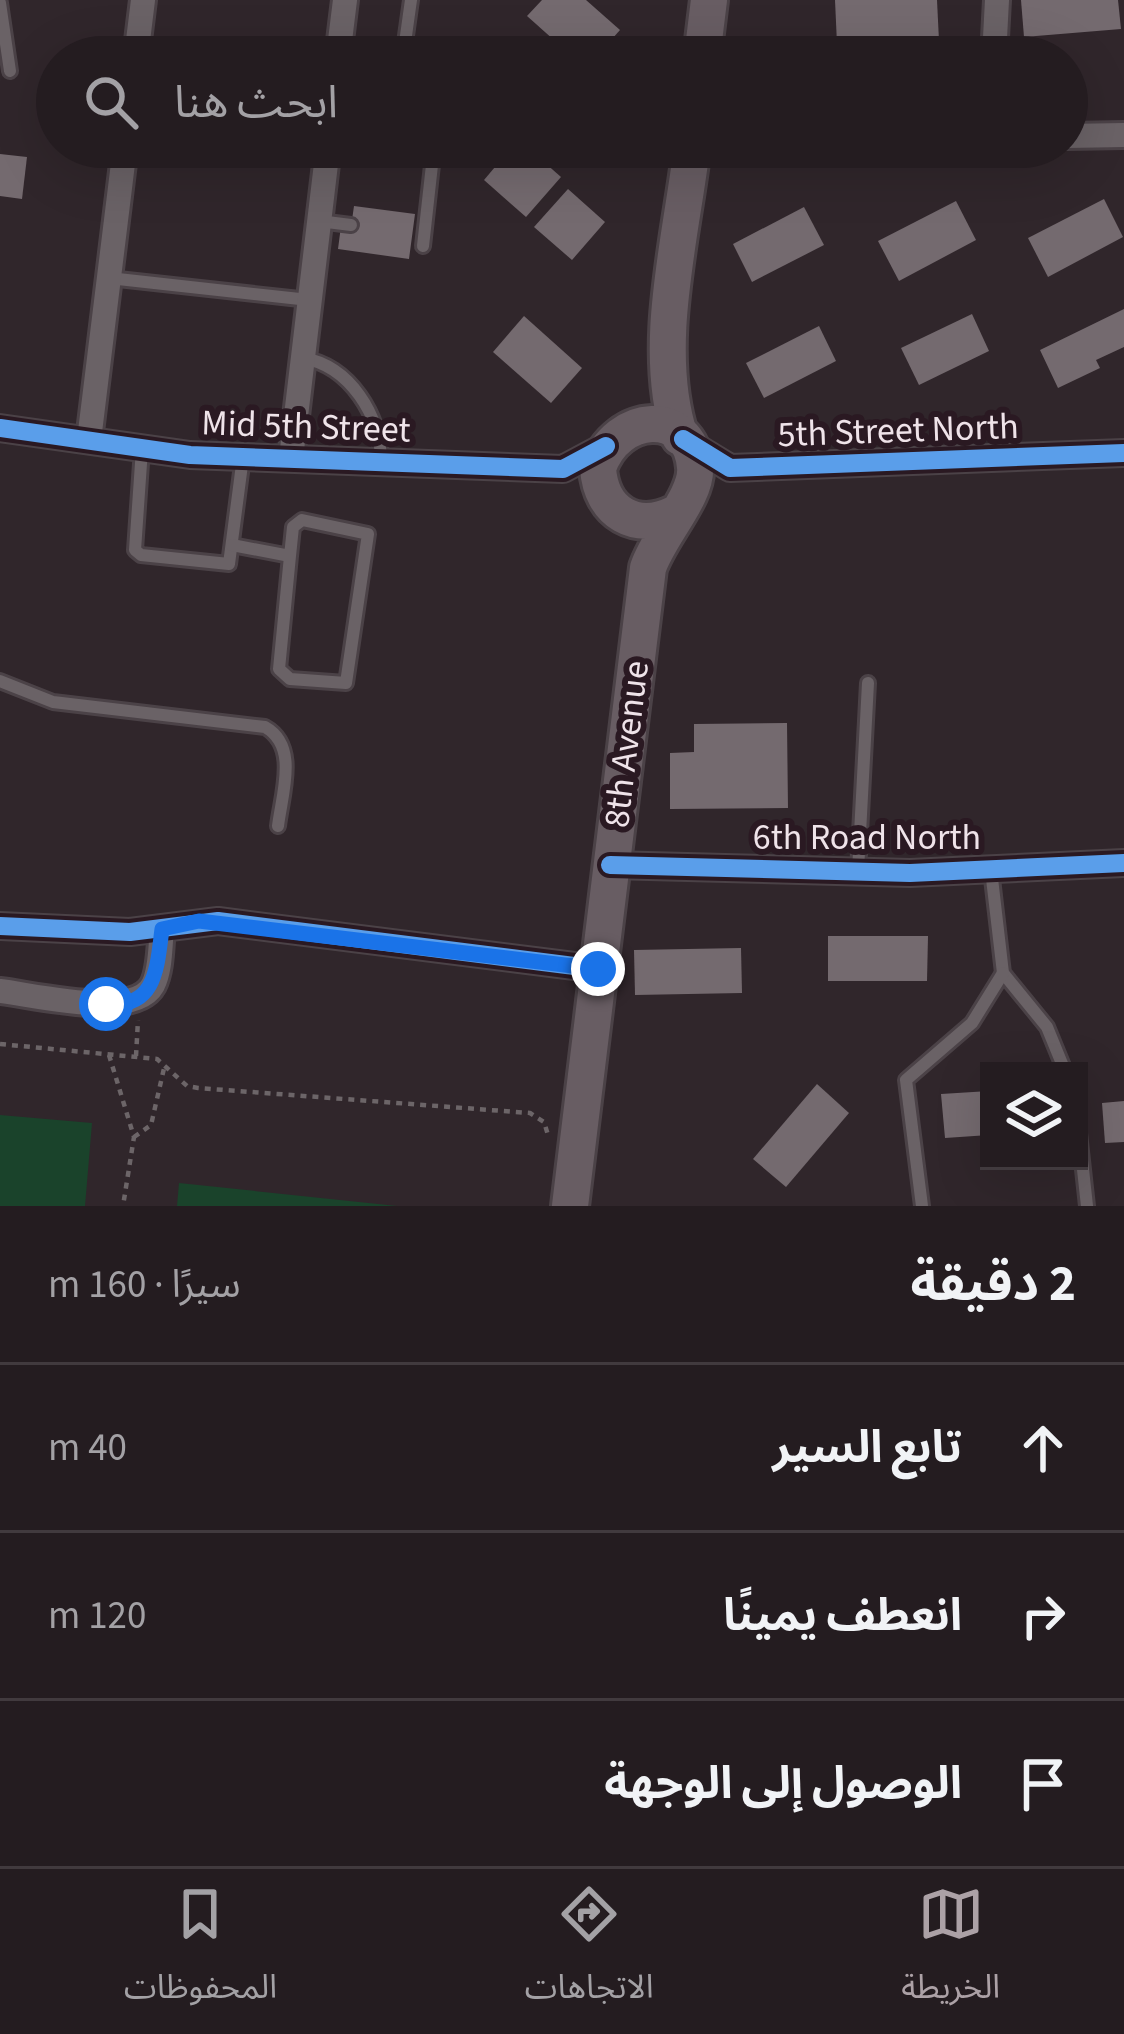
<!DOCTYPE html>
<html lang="ar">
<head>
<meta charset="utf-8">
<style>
	body { margin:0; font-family:"Source Sans 3","Noto Sans Arabic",sans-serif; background:#30292d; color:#f1f3f6; direction:rtl }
	.controls { position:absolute; right:36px; bottom:36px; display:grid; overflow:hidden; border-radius:0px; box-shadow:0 12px 48px #0002 }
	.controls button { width:108px; height:108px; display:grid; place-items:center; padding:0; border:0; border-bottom:3px solid #413a3e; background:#241c20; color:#f1f3f6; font:60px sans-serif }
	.stop { position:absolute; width:36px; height:36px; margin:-27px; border:9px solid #1a73e8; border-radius:50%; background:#fff }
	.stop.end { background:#1a73e8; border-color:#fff; box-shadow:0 3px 12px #0008 }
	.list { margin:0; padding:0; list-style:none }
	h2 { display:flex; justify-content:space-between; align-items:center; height:156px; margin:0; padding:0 48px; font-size:51px }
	h2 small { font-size:39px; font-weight:400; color:#a3a1a5 }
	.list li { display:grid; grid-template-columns:78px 1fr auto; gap:36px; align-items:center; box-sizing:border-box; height:168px; padding:0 48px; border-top:3px solid #413a3e }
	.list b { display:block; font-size:45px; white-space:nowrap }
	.list em { font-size:39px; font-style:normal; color:#a3a1a5 }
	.icon { flex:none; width:66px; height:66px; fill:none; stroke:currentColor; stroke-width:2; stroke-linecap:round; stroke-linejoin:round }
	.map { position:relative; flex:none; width:1124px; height:1206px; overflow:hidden; direction:ltr }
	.search { position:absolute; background:#241c20; box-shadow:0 12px 48px #0002; left:36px; right:36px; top:36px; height:132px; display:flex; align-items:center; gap:30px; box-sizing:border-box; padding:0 42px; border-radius:66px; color:#a3a1a5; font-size:45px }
	.sheet { height:660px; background:#241c20 }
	nav { display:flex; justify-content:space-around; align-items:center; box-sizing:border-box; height:168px; border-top:3px solid #413a3e; background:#241c20; font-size:33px; color:#a3a1a5 }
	nav a { display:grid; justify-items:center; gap:6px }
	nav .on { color:#aca1a6 }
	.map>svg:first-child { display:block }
</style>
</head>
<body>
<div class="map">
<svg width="1124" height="1206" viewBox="0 0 1124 1206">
	<rect width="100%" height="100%" fill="#30262b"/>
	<g fill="#1a432b">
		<path d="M0,1115L92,1123L85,1206H0Z"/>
		<path d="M179,1183L397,1206H177Z"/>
	</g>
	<g fill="#746a6f">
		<path d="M542,0H586L620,30L596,57H573L527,16Z"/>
		<path d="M835,0H937L939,41L837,44Z"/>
		<path d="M1021,0H1118L1121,29L1024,37Z"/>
		<path d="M512,147H527L561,177L526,217L484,180Z"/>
		<path d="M0,154L27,157L22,199L0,196Z"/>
		<path d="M568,189L605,222L572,260L534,227Z"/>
		<path d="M1104,199L1123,237L1048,277L1028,238Z"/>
		<path d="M956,201L976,240L899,281L878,241Z"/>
		<path d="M354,206L415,214L409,259L338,249L341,226L351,227Z"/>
		<path d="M804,207L824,245L752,282L733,244Z"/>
		<path d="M1124,309V347L1096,360L1100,368L1058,388L1040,350Z"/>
		<path d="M972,314L989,351L919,385L901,348Z"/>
		<path d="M524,316L582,368L551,403L493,352Z"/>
		<path d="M819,326L836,361L764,398L746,363Z"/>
		<path d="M787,723L788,808L670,809V753L694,752V724Z"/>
		<path d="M828,936H928L927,981H828Z"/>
		<path d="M741,948L742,993L635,995L634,950Z"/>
		<path d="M817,1084L849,1113L786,1187L753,1159Z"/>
		<path d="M989,1091V1135L945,1138L941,1094Z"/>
		<path d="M1124,1101V1142L1105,1143L1102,1103Z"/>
	</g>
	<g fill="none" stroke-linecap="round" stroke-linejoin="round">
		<defs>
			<g id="lane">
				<path d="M0,3L10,71"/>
				<path d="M403,57L411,0"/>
				<path d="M319,221L351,225"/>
				<path d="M423,246L434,147"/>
				<path d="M109,278L309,300"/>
				<path d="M303,358C350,366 381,416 381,461"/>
				<path d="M142,449L135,550L141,555L229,564L243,457"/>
				<path d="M232,545L290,556L293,527L302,520L368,534L346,683L290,679L279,669L290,556"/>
				<path d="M0,681L53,702L265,727C299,746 282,793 278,826"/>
				<path d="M991,870L1003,973L1047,1027L1065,1071"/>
				<path d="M858,871L868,683"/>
				<path d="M1079,1133L1087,1206"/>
				<path d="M922,1206L906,1080L972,1023L1003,973"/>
			</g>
			<g id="street">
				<path d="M136,57L143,0"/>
				<path d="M338,57L345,0"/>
				<path d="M994,57L997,0"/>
				<path d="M1067,136L1124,135"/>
				<path d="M0,428L190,455L563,469L606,446"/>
				<path d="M89,440L125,147"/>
				<path d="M684,440L730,468L1124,453"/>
				<path d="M291,458L328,147"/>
				<path d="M610,865L910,873L1124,863"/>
				<path d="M0,926L130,932L218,921L598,969"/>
				<path d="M0,991C35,995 134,1020 153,985C161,969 160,946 162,929"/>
			</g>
			<g id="secondary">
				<path d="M702,57L709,0"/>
				<path d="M680,437C651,348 681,239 692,147"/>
				<path d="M570,1206L648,568C659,535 698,495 695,467C690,407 617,412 598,468C601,513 636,533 676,513"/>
			</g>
		</defs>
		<use href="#lane" stroke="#4b4247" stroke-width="18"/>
		<use href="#street" stroke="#4b4247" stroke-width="30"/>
		<use href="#secondary" stroke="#4b4247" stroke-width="42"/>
		<g stroke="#6c6568" stroke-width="4.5" stroke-dasharray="6 6" stroke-linecap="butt">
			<path d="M0,1044L157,1059L187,1086L198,1088L530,1113L544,1122L548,1135"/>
			<path d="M109,1055L134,1137L123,1206"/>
			<path d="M136,1056L138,1020"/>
			<path d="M134,1137L151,1125L165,1064"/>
		</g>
		<use href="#lane" stroke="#6a6266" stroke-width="12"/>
		<use href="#street" stroke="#6a6266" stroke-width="24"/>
		<use href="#secondary" stroke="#685d63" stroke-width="36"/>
		<defs>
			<g id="cycleway">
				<path d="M0,428L190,455L563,469L606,446"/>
				<path d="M683,439L730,468L1124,453"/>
				<path d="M610,865L910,873L1124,863"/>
				<path d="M0,926L130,932L218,921L598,969"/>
			</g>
		</defs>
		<use href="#cycleway" stroke="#2a1922" stroke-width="26"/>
		<use href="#cycleway" stroke="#5a9eea" stroke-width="18"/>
	</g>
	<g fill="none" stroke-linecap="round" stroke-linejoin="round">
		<path stroke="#1a73e8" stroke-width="15" d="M106,1004C156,1009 157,968 162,929L199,921L598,969"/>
	</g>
	<g text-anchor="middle" stroke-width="12" stroke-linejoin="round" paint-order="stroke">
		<g font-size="36" fill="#efe3e9" stroke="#2a1922">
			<text transform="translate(306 425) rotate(2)" y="13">Mid 5th Street</text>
			<text transform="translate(898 429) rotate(-2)" y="13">5th Street North</text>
			<text transform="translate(625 744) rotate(-83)" y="13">8th Avenue</text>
			<text x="867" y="849">6th Road North</text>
		</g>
	</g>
</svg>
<div class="controls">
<button><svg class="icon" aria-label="layers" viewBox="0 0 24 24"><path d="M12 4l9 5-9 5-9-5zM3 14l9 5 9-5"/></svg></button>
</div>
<div class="stop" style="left:106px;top:1004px"></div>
<div class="stop end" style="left:598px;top:969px"></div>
<div class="search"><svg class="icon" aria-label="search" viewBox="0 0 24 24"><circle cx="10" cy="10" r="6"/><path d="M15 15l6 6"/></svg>ابحث هنا</div>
</div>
<section class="sheet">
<h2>2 دقيقة<small>سيرًا · 160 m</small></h2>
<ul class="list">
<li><svg class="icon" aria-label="ahead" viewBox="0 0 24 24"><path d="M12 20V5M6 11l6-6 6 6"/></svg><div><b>تابع السير</b></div><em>40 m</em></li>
<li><svg class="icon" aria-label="right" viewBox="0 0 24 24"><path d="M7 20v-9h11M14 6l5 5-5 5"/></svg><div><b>انعطف يمينًا</b></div><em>120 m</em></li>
<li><svg class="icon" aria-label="arrive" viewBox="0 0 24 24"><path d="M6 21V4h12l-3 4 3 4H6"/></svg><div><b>الوصول إلى الوجهة</b></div></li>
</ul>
</section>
<nav>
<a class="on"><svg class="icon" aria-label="map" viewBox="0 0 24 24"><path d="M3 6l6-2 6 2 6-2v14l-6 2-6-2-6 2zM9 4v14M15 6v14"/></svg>الخريطة</a>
<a><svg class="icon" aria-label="directions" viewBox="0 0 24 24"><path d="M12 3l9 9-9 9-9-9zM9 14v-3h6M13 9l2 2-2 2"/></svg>الاتجاهات</a>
<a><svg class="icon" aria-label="saved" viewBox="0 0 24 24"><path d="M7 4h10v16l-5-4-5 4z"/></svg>المحفوظات</a>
</nav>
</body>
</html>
